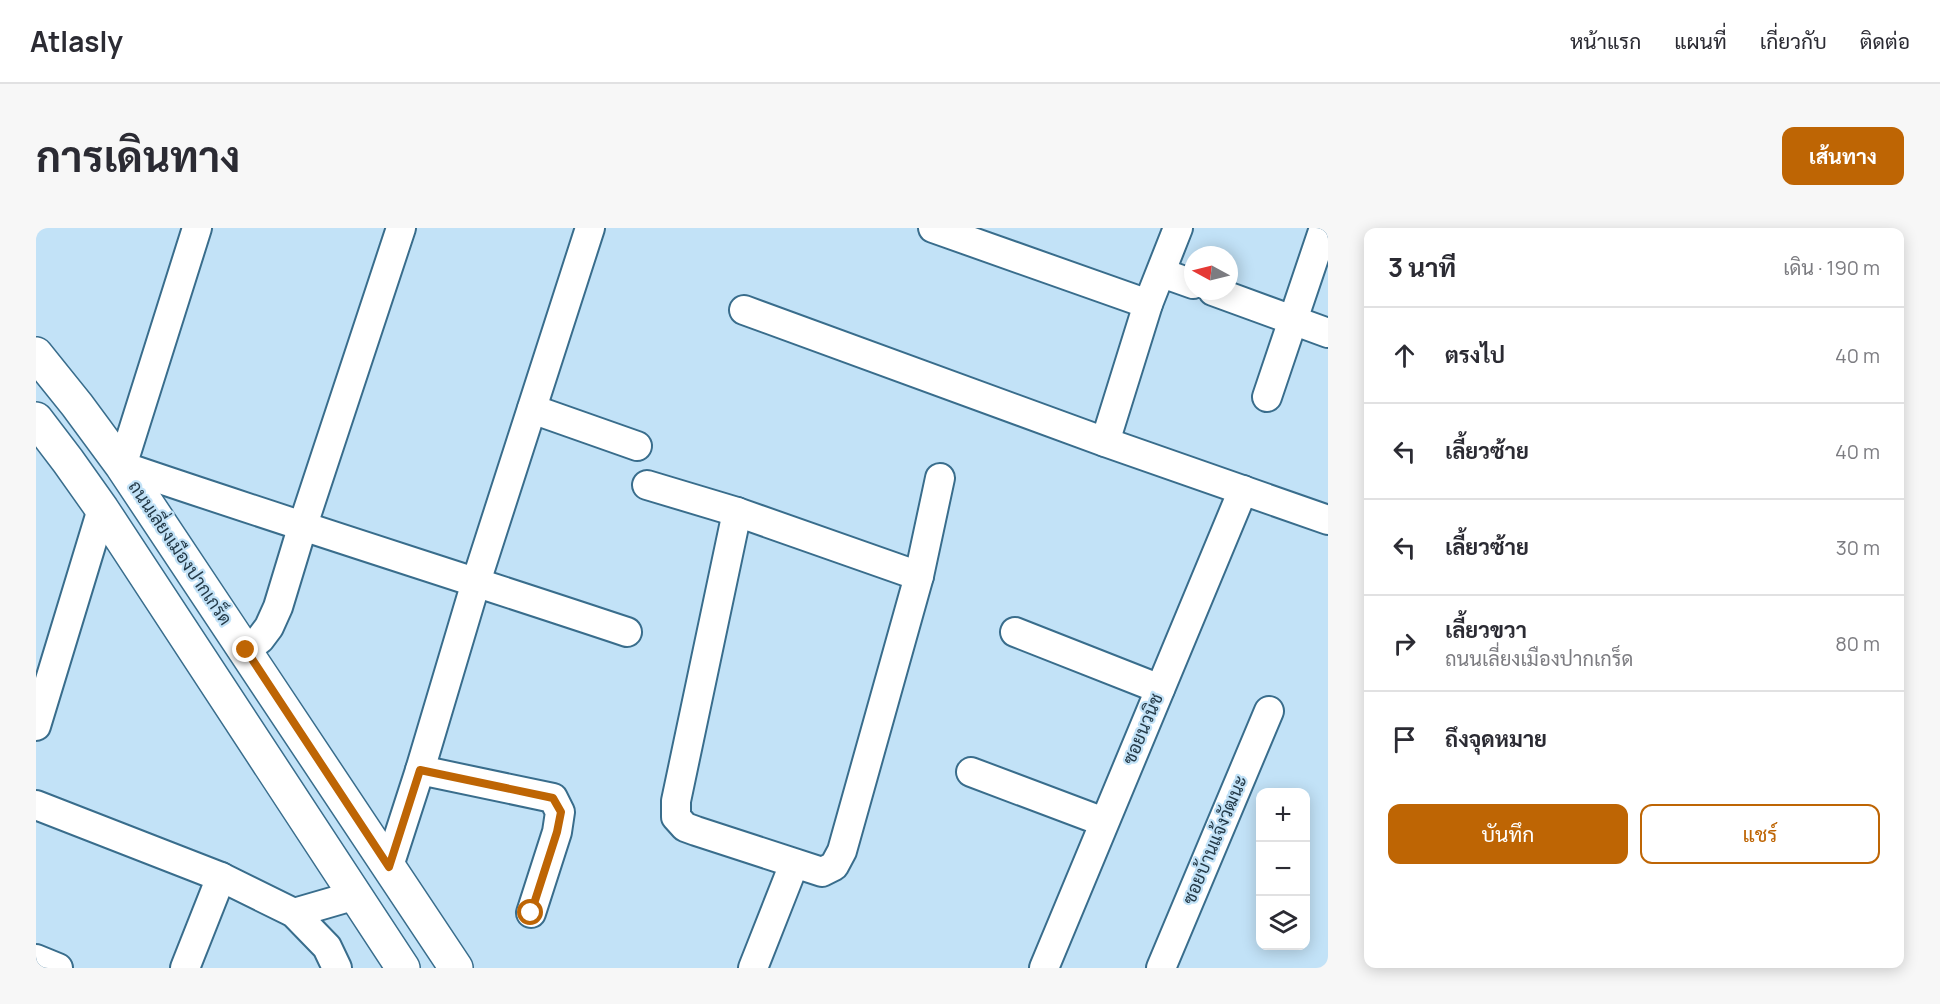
<!DOCTYPE html>
<html lang="th">
<head>
<meta charset="utf-8">
<style>
	body { margin:0; font-family:Manrope,Sarabun,sans-serif; background:#f7f7f7; color:#2b2b33 }
	.controls { position:absolute; right:18px; bottom:18px; display:grid; overflow:hidden; border-radius:12px; box-shadow:0 3px 15px #0003 }
	.controls button { width:54px; height:54px; display:grid; place-items:center; padding:0; border:0; border-bottom:2px solid #e1e1e2; background:#fff; color:#2b2b33; font:30px sans-serif }
	.compass { position:absolute; left:1148px; top:18px; width:54px; height:54px; border-radius:50%; background:#fff; box-shadow:0 3px 15px #0003; rotate:277deg }
	.stop { position:absolute; width:18px; height:18px; margin:-14px; border:4px solid #be6504; border-radius:50%; background:#fff }
	.stop.end { background:#be6504; border-color:#fff; box-shadow:0 2px 6px #0008 }
	.list { margin:0; padding:0; list-style:none }
	h2 { display:flex; justify-content:space-between; align-items:center; height:78px; margin:0; padding:0 24px; font-size:26px }
	h2 small { font-size:20px; font-weight:400; color:#7c7c81 }
	.list li { display:grid; grid-template-columns:39px 1fr auto; gap:18px; align-items:center; box-sizing:border-box; height:96px; padding:0 24px; border-top:2px solid #e1e1e2 }
	.list b { display:block; font-size:22px; white-space:nowrap }
	.list p { margin:0; font-size:20px; white-space:nowrap; color:#7c7c81 }
	.list em { font-size:20px; font-style:normal; color:#7c7c81 }
	.actions { display:flex; gap:12px; padding:18px 24px }
	.actions a { flex:1; padding:14px 0; border:2px solid #be6504; border-radius:12px; text-align:center; font-size:21px; color:#be6504 }
	.actions .main { background:#be6504; color:#fff }
	.icon { flex:none; width:33px; height:33px; fill:none; stroke:currentColor; stroke-width:2; stroke-linecap:round; stroke-linejoin:round }
	.map { position:relative; flex:none; width:1292px; height:740px; overflow:hidden; border-radius:12px }
	header { display:flex; align-items:center; gap:36px; box-sizing:border-box; height:84px; padding:0 30px; background:#fff; border-bottom:2px solid #e1e1e2 }
	header strong { font-size:28px }
	nav { display:flex; gap:33px; margin-inline-start:auto; font-size:21px }
	.intro { display:flex; align-items:center; justify-content:space-between; box-sizing:border-box; height:144px; padding:0 36px }
	h1 { margin:0; font-size:42px }
	.button { padding:15px 27px; border-radius:12px; background:#be6504; color:#fff; font-size:21px; font-weight:700 }
	main { display:flex; gap:36px; padding:0 36px }
	aside { flex:1; background:#fff; border-radius:12px; box-shadow:0 3px 15px #0003 }
	.map>svg:first-child { display:block }
</style>
</head>
<body>
<header>
<strong>Atlasly</strong>
<nav><a>หน้าแรก</a><a>แผนที่</a><a>เกี่ยวกับ</a><a>ติดต่อ</a></nav>
</header>
<div class="intro"><h1>การเดินทาง</h1><a class="button">เส้นทาง</a></div>
<main>
<div class="map">
<svg width="1292" height="740" viewBox="0 0 1292 740">
	<rect width="100%" height="100%" fill="#c2e2f7"/>
	<g fill="none" stroke-linecap="round" stroke-linejoin="round">
		<defs>
			<g id="minor">
				<path d="M161,0L86,238C253,295 423,348 591,404"/>
				<path d="M897,0L1112,76"/>
				<path d="M1126,45L1157,56"/>
				<path d="M1177,63L1292,105"/>
				<path d="M708,82L1069,214L1292,292"/>
				<path d="M1231,169L1288,0"/>
				<path d="M496,181L601,218"/>
				<path d="M1069,214L1112,76L1142,0"/>
				<path d="M611,257L701,284L883,348"/>
				<path d="M701,284L640,573V589L649,599L660,603L786,644L798,638L806,623L883,348L904,250"/>
				<path d="M979,404L1124,461"/>
				<path d="M210,422L224,411L233,399L242,379L266,300L365,0"/>
				<path d="M0,498L66,281"/>
				<path d="M384,542L517,570L524,584L521,604L495,685"/>
				<path d="M935,544L1068,594"/>
				<path d="M0,577L185,649L258,685L291,719L301,740"/>
				<path d="M353,638L384,542L440,354L554,0"/>
				<path d="M258,685L320,667"/>
				<path d="M0,731L22,740"/>
				<path d="M149,740L185,649"/>
				<path d="M717,740L758,636"/>
				<path d="M1008,740L1207,262"/>
				<path d="M1125,740L1233,483"/>
			</g>
			<g id="major">
				<path d="M0,126L41,177L86,238L420,740"/>
				<path d="M0,191L32,233L66,281L367,740"/>
			</g>
		</defs>
		<use href="#minor" stroke="#396d8c" stroke-width="32"/>
		<use href="#major" stroke="#396d8c" stroke-width="36"/>
		<use href="#minor" stroke="#fff" stroke-width="28"/>
		<use href="#major" stroke="#fff" stroke-width="33"/>
	</g>
	<g fill="none" stroke-linecap="round" stroke-linejoin="round">
		<path stroke="#be6504" stroke-width="8" d="M210,422L353,639L384,542L517,570L525,584L521,604L495,685"/>
	</g>
	<g text-anchor="middle" stroke-width="4.5" stroke-linejoin="round" paint-order="stroke">
		<g font-size="18" fill="#243a48" stroke="#c2e2f7">
			<text transform="translate(144 325) rotate(56)" y="6">ถนนเลี่ยงเมืองปากเกร็ด</text>
			<text transform="translate(1107 501) rotate(-67)" y="6">ซอยนวนิช</text>
			<text transform="translate(1179 612) rotate(-67)" y="6">ซอยบ้านแจ้งวัฒนะ</text>
		</g>
	</g>
</svg>
<div class="controls">
<button>+</button>
<button>−</button>
<button><svg class="icon" aria-label="layers" viewBox="0 0 24 24"><path d="M12 4l9 5-9 5-9-5zM3 14l9 5 9-5"/></svg></button>
</div>
<svg class="compass" viewBox="-18 -18 36 36"><path d="M0-13l5 13h-10z" fill="#e53935"/><path d="M0 13l5-13h-10z" fill="#7c7c81"/></svg>
<div class="stop" style="left:495px;top:685px"></div>
<div class="stop end" style="left:210px;top:422px"></div>
</div>
<aside>
<h2>3 นาที<small>เดิน · 190 m</small></h2>
<ul class="list">
<li><svg class="icon" aria-label="ahead" viewBox="0 0 24 24"><path d="M12 20V5M6 11l6-6 6 6"/></svg><div><b>ตรงไป</b></div><em>40 m</em></li>
<li><svg class="icon" aria-label="left" viewBox="0 0 24 24"><path d="M17 20v-9H6M10 6l-5 5 5 5"/></svg><div><b>เลี้ยวซ้าย</b></div><em>40 m</em></li>
<li><svg class="icon" aria-label="left" viewBox="0 0 24 24"><path d="M17 20v-9H6M10 6l-5 5 5 5"/></svg><div><b>เลี้ยวซ้าย</b></div><em>30 m</em></li>
<li><svg class="icon" aria-label="right" viewBox="0 0 24 24"><path d="M7 20v-9h11M14 6l5 5-5 5"/></svg><div><b>เลี้ยวขวา</b><p>ถนนเลี่ยงเมืองปากเกร็ด</p></div><em>80 m</em></li>
<li><svg class="icon" aria-label="arrive" viewBox="0 0 24 24"><path d="M6 21V4h12l-3 4 3 4H6"/></svg><div><b>ถึงจุดหมาย</b></div></li>
</ul>
<div class="actions"><a class="main">บันทึก</a><a>แชร์</a></div>
</aside>
</main>
</body>
</html>
